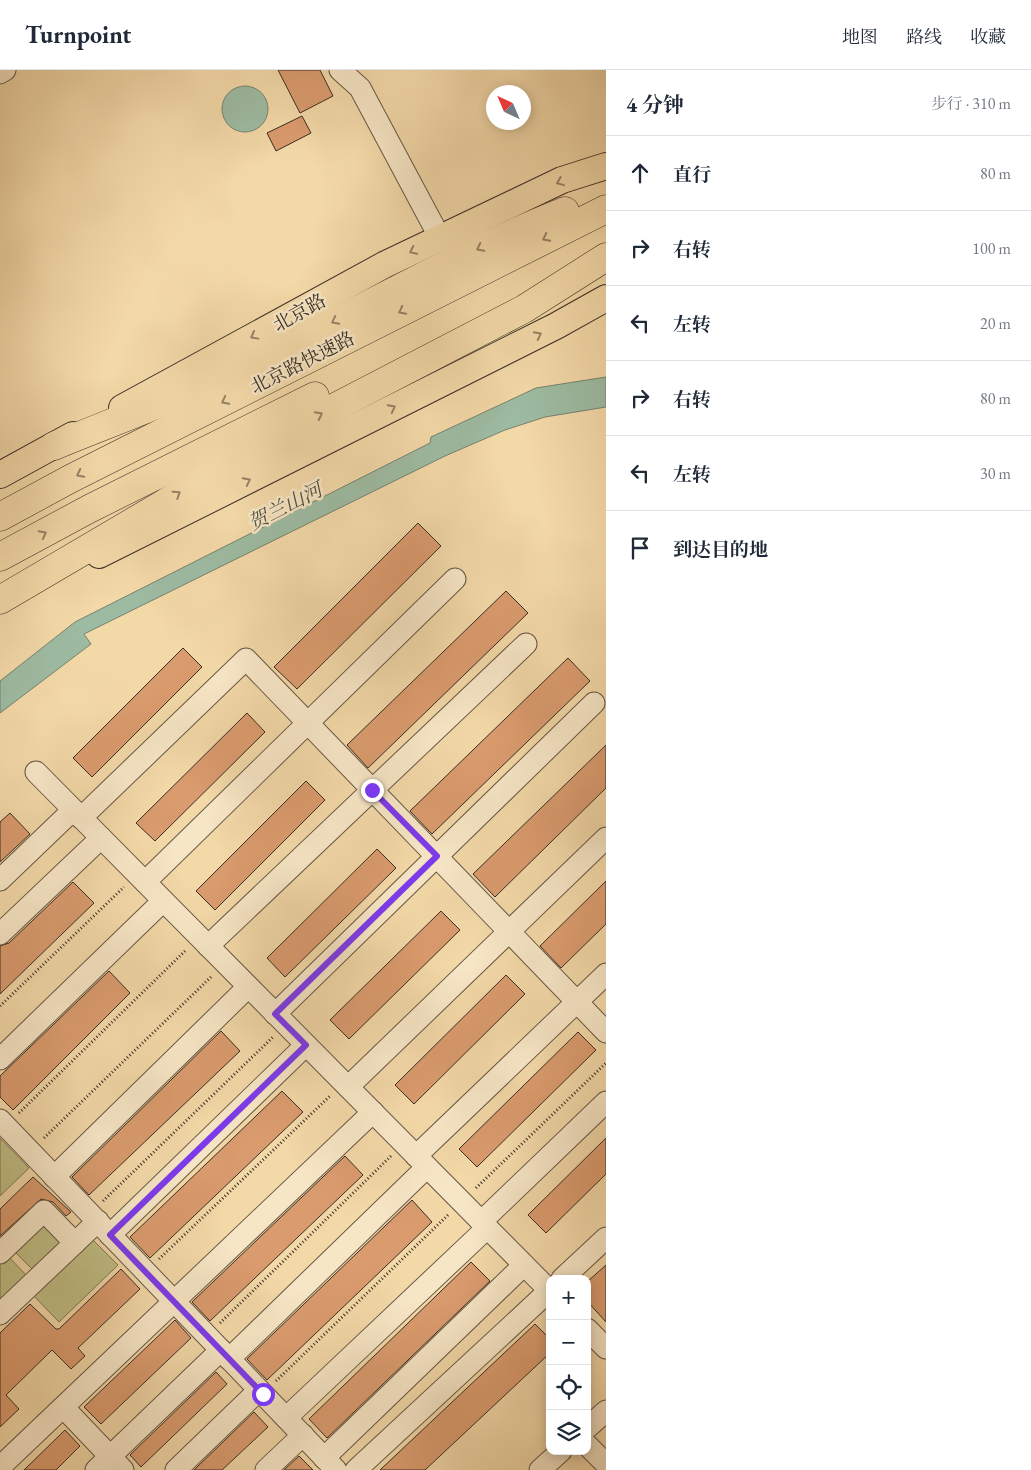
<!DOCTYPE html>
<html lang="zh">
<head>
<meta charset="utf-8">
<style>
	body { margin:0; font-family:"EB Garamond","Noto Serif SC",serif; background:#f6f6f7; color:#1f2937 }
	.controls { position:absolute; right:15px; bottom:15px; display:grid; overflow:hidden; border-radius:10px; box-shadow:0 2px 12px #0003 }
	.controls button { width:45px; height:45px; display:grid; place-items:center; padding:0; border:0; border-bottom:1px solid #e0e1e3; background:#fff; color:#1f2937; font:25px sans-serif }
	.compass { position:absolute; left:486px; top:15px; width:45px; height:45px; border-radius:50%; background:#fff; box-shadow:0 2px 12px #0003; rotate:316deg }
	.stop { position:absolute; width:15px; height:15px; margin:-11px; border:4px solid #7c3aed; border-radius:50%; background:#fff }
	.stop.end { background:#7c3aed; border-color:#fff; box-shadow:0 1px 5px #0008 }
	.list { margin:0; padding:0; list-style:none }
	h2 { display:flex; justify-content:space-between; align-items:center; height:65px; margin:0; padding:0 20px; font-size:21px }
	h2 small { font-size:16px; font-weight:400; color:#747a83 }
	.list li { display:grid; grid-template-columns:32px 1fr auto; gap:15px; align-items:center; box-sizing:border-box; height:75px; padding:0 20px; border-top:1px solid #e0e1e3 }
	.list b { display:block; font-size:19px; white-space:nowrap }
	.list em { font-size:16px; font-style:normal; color:#747a83 }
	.icon { flex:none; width:28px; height:28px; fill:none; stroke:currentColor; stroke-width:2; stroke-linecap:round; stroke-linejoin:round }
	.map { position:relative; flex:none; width:606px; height:1400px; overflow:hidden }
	header { display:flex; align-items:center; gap:30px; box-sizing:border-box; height:70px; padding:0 25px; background:#fff; border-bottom:1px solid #e0e1e3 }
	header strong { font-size:24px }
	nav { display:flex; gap:28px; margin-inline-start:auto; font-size:18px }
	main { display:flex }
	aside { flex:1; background:#fff }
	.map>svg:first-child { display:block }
</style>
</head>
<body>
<header>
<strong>Turnpoint</strong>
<nav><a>地图</a><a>路线</a><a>收藏</a></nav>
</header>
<main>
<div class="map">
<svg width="606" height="1400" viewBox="0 0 606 1400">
	<rect width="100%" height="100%" fill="#f3d8a8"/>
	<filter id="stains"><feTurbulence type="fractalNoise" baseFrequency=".004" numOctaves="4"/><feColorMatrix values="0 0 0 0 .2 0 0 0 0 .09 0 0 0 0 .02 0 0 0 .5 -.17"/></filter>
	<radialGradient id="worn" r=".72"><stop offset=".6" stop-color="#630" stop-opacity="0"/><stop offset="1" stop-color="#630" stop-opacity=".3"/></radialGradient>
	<g fill="#c0bd84" stroke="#7c7654">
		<path d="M0,1068L29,1098L0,1126Z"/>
		<path d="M43,1147L65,1170L33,1200L11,1178Z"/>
		<path d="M90,1167L118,1195L59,1252L31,1223Z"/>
		<path d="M5,1183L28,1207L0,1233V1188Z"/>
	</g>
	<g fill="#9dbba2" stroke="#758370">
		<circle cx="245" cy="39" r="23"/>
		<path d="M606,307V337L545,347L505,360L445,386L84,564L91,574L0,643V611L75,552L430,373L431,367L536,318Z"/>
	</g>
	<g fill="#da9b6e" stroke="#382e24">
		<path d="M278,0H320L333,26L300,43Z"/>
		<path d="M302,46L311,63L276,81L267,63Z"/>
		<path d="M418,453L441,476L297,619L274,597Z"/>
		<path d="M506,521L528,543L368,698L347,675Z"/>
		<path d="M183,578L202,597L92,707L73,688Z"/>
		<path d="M568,588L590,611L432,764L410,741Z"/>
		<path d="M247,643L265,662L155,771L136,753Z"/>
		<path d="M606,675V718L495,827L473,804Z"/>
		<path d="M306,711L325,730L215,840L196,821Z"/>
		<path d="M10,743L30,764L0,792V752Z"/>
		<path d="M377,779L396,798L285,907L267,888Z"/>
		<path d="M606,811V854L561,898L540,876Z"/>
		<path d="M73,812L94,833L0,924V876L9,873Z"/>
		<path d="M441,841L460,860L349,969L330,950Z"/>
		<path d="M109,901L130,923L13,1040L0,1027V1006Z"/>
		<path d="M506,905L525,924L414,1034L395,1015Z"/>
		<path d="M221,961L240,981L89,1125L72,1107Z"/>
		<path d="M578,962L596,980L477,1097L459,1079Z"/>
		<path d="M282,1021L303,1042L150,1188L130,1167Z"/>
		<path d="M606,1068V1104L546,1163L528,1145Z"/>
		<path d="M345,1086L363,1105L210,1251L192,1232Z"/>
		<path d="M33,1107L71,1142L66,1146L53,1132L41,1129L0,1166V1139Z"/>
		<path d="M412,1130L432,1152L267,1310L247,1289Z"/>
		<path d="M471,1192L490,1211L327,1368L309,1349Z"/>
		<path d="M606,1195V1252L587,1231V1212Z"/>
		<path d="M121,1199L140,1219L78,1278L85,1286L71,1299L52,1280L6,1325L19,1339L0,1357V1263L30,1234L56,1259H59Z"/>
		<path d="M175,1250L191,1268L101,1354L84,1337Z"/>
		<path d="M535,1254L550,1269V1283L425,1400H380Z"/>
		<path d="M216,1302L227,1314L141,1397L130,1385Z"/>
		<path d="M254,1342L268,1357L222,1400H194Z"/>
		<path d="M65,1360L80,1376L56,1400H24Z"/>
		<path d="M299,1386L313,1400H284Z"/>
	</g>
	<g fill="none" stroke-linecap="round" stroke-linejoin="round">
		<defs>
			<g id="minor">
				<path d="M340,0L360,18L440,168"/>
				<path d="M0,3L5,0"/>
				<path d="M36,702L550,1221"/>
				<path d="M81,748L246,589L606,962"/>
				<path d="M0,810L73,740"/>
				<path d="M145,812L455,509"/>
				<path d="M0,864L101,768"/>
				<path d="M208,876L526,574"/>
				<path d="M275,944L594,633"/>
				<path d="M0,989L163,831"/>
				<path d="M348,1017L606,768"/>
				<path d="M0,1050L336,1400"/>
				<path d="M416,1086L606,904"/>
				<path d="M54,1107L248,917"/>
				<path d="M481,1152L606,1032"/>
				<path d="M110,1165L306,975"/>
				<path d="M0,1183L44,1141L75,1173"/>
				<path d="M562,1209L606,1168"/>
				<path d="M0,1244L98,1151"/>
				<path d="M587,1259L606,1278"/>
				<path d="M229,1289L427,1097"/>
				<path d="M64,1338L123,1400"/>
				<path d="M286,1348L487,1158"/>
				<path d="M587,1358L606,1341"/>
				<path d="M587,1375L606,1394"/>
				<path d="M324,1388L524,1195"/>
				<path d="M0,1397L373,1042"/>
				<path d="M96,1400L221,1280"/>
				<path d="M176,1400L259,1320"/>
				<path d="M266,1400L303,1365"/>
				<path d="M356,1400L550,1220"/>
				<path d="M540,1400L561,1381"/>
			</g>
			<g id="major">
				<path d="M122,338L384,195L562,110L606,96"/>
				<path d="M0,405L73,365"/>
				<path d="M99,485L556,256L606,228"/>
			</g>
			<g id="highway">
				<path d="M54,376C123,348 192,322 259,290C361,240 460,183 565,141"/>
				<path d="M0,447L70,409L606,139"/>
				<path d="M0,487L89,439L315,326"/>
				<path d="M0,530L165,433L220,397L524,239L606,187"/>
			</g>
		</defs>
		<use href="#minor" stroke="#675845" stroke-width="23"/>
		<use href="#major" stroke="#382e24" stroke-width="28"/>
		<use href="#highway" stroke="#382e24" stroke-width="29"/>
		<g stroke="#382e24" stroke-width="3" stroke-dasharray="1 2.5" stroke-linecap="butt">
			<path d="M0,936L124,817"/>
			<path d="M19,1043L186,880"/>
			<path d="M44,1068L212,906"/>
			<path d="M476,1118L606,993"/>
			<path d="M103,1131L273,967"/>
			<path d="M159,1189L330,1026"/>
			<path d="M220,1253L391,1086"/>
			<path d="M276,1311L448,1145"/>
		</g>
		<use href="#minor" stroke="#f7e6c6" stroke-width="21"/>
		<use href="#major" stroke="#f3d8a8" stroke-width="26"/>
		<use href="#highway" stroke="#f3d8a8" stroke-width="28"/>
	</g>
	<defs><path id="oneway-chevron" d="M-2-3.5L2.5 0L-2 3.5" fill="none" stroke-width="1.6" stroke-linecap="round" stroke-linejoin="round" transform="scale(1.25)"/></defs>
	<g stroke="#968366">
		<use href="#oneway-chevron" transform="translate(560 112) rotate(158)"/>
		<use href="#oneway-chevron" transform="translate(546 168) rotate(153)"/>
		<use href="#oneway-chevron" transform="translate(480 178) rotate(153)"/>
		<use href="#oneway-chevron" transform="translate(413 181) rotate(154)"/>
		<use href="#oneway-chevron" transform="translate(402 241) rotate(153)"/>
		<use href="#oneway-chevron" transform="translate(335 251) rotate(153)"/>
		<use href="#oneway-chevron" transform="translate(538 265) rotate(-27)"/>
		<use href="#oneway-chevron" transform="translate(254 266) rotate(151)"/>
		<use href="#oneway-chevron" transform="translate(225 331) rotate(153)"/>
		<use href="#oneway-chevron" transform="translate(392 338) rotate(-27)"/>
		<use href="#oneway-chevron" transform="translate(319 345) rotate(-27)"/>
		<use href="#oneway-chevron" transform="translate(80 404) rotate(153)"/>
		<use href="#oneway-chevron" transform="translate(247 411) rotate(-27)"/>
		<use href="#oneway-chevron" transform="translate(177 424) rotate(-33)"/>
		<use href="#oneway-chevron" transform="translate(43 464) rotate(-28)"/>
	</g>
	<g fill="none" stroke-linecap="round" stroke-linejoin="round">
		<path stroke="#7c3aed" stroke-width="6" d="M263,1324L110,1165L306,975L275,944L437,786L372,720"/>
	</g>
	<g text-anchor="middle" stroke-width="5" stroke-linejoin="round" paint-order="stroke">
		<g font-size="19" fill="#382e24" stroke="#f7e6c6">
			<text transform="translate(299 242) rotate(-29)" y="7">北京路</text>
			<text transform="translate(302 292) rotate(-27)" y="7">北京路快速路</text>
		</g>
		<g font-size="20" font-style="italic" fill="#515144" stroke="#f7e6c6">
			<text transform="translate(285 436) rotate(-27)" y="7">贺兰山河</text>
		</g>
	</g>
	<rect width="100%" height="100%" filter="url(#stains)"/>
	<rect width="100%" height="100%" fill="url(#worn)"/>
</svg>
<div class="controls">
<button>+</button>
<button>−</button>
<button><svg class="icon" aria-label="locate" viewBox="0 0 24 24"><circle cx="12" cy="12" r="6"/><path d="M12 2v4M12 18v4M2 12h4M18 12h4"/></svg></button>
<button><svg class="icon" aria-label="layers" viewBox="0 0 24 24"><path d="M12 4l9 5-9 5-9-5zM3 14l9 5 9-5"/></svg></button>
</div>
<svg class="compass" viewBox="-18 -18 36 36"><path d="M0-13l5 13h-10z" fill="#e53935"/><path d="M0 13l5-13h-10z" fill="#747a83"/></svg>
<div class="stop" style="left:263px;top:1324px"></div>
<div class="stop end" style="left:372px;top:720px"></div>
</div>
<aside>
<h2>4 分钟<small>步行 · 310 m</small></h2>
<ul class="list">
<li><svg class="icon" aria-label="ahead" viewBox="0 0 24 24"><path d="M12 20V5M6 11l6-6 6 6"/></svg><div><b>直行</b></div><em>80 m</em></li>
<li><svg class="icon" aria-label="right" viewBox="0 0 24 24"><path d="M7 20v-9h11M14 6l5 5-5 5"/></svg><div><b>右转</b></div><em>100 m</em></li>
<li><svg class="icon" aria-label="left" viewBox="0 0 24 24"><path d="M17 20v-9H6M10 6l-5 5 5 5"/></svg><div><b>左转</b></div><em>20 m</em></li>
<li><svg class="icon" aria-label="right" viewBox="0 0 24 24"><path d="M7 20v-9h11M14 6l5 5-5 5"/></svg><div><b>右转</b></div><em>80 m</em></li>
<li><svg class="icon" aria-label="left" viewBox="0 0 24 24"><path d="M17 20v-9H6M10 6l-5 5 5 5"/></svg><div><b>左转</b></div><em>30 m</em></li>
<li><svg class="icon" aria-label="arrive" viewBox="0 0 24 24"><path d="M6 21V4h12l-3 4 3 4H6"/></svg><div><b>到达目的地</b></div></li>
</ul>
</aside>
</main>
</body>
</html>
